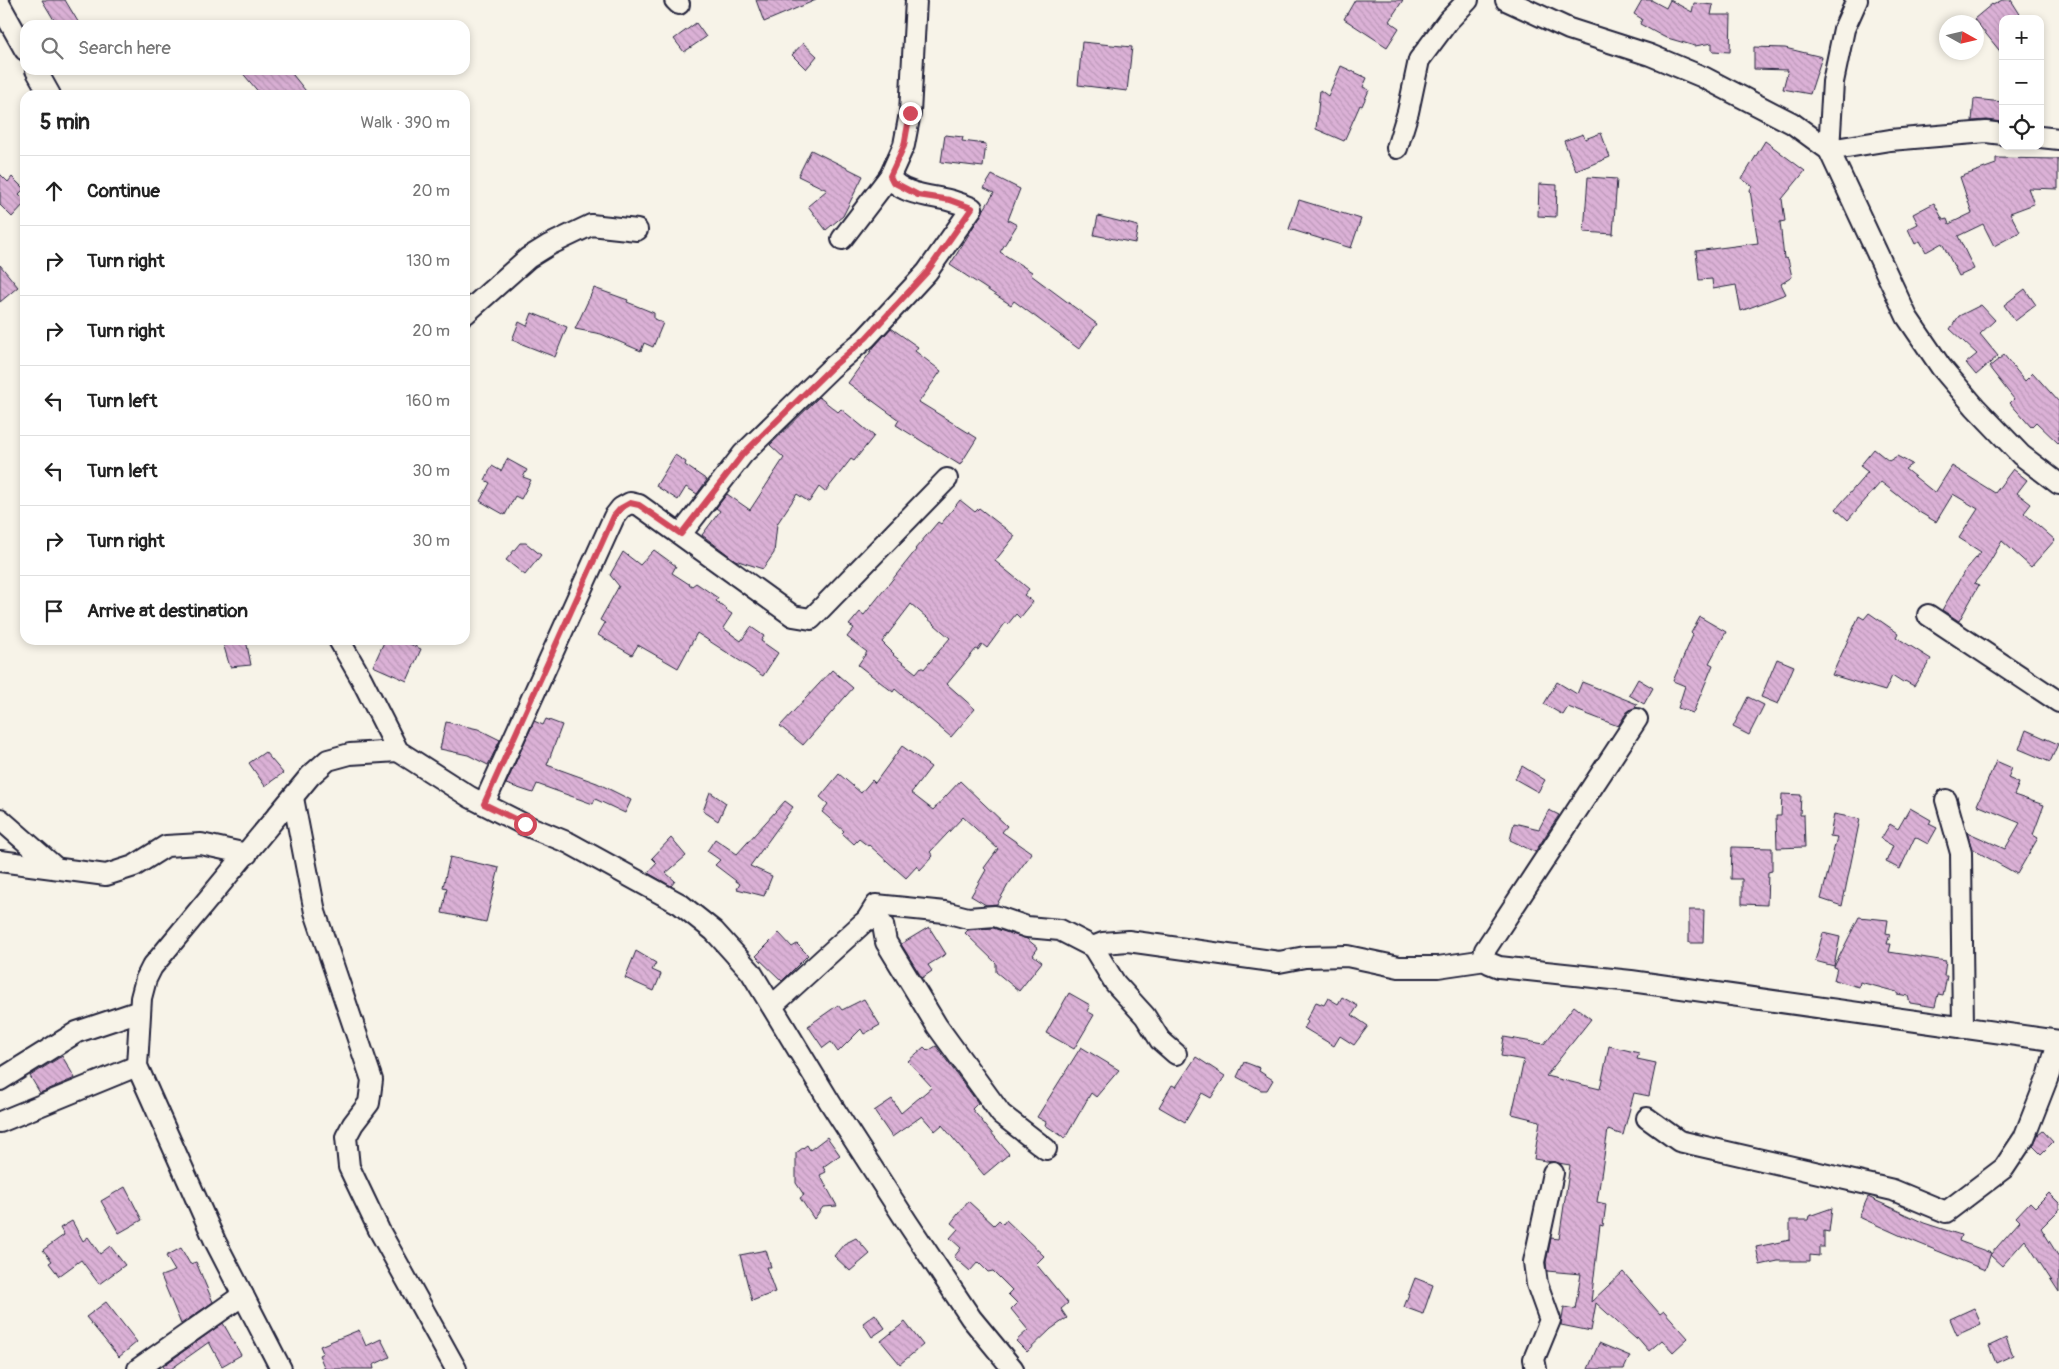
<!DOCTYPE html>
<html lang="en">
<head>
<meta charset="utf-8">
<style>
	body { margin:0; font-family:Pangolin,sans-serif; background:#f2f2f2; color:#222 }
	.controls { position:absolute; right:15px; top:15px; display:grid; overflow:hidden; border-radius:10px; box-shadow:0 2px 8px #0003 }
	.controls button { width:45px; height:45px; display:grid; place-items:center; padding:0; border:0; border-bottom:1px solid #e0e0e0; background:#fff; color:#222; font:25px sans-serif }
	.compass { position:absolute; left:1939px; top:15px; width:45px; height:45px; border-radius:50%; background:#fff; box-shadow:0 2px 8px #0003; rotate:98deg }
	.stop { position:absolute; width:15px; height:15px; margin:-11px; border:4px solid #d1495b; border-radius:50%; background:#fff }
	.stop.end { background:#d1495b; border-color:#fff; box-shadow:0 1px 5px #0008 }
	.list { margin:0; padding:0; list-style:none }
	h2 { display:flex; justify-content:space-between; align-items:center; height:65px; margin:0; padding:0 20px; font-size:21px }
	h2 small { font-size:16px; font-weight:400; color:#767676 }
	.list li { display:grid; grid-template-columns:32px 1fr auto; gap:15px; align-items:center; box-sizing:border-box; height:70px; padding:0 20px; border-top:1px solid #e0e0e0 }
	.list b { display:block; font-size:19px; white-space:nowrap }
	.list em { font-size:16px; font-style:normal; color:#767676 }
	.icon { flex:none; width:28px; height:28px; fill:none; stroke:currentColor; stroke-width:2; stroke-linecap:round; stroke-linejoin:round }
	.map { position:relative; flex:none; width:2059px; height:1369px; overflow:hidden }
	.search { position:absolute; background:#fff; box-shadow:0 2px 8px #0003; left:20px; top:20px; width:450px; height:55px; display:flex; align-items:center; gap:12px; box-sizing:border-box; padding:0 18px; border-radius:15px; color:#767676; font-size:19px }
	.panel { position:absolute; background:#fff; box-shadow:0 2px 8px #0003; left:20px; top:90px; width:450px; height:555px; border-radius:15px }
	.map>svg:first-child { display:block }
</style>
</head>
<body>
<div class="map">
<svg width="2059" height="1369" viewBox="0 0 2059 1369">
	<defs>
		<pattern id="building-back-hatch" width="6" height="6" patternUnits="userSpaceOnUse" patternTransform="scale(1.25)"><rect width="6" height="6" fill="#dbb1d6"/><path d="M-1 5l2 2M0 0l6 6M5-1l2 2" fill="none" stroke="#bc98b9"/></pattern>
	</defs>
	<rect width="100%" height="100%" fill="#f7f3e8"/>
	<filter id="ink" filterUnits="userSpaceOnUse"><feTurbulence type="fractalNoise" baseFrequency=".02" numOctaves="2"/><feDisplacementMap in="SourceGraphic" scale="10" xChannelSelector="R" yChannelSelector="G"/><feConvolveMatrix kernelMatrix="1 2 1 2 8 2 1 2 1" color-interpolation-filters="sRGB"/></filter>
	<g filter="url(#ink)">
		<g fill="url(#building-back-hatch)" stroke="#22223b" fill-rule="evenodd">
			<path d="M42,0H65L80,25H57Z"/>
			<path d="M756,0H816L764,22Z"/>
			<path d="M1355,0H1403L1389,21L1399,28L1387,47L1344,19Z"/>
			<path d="M1642,0H1651L1666,8L1670,0L1692,12L1694,3L1713,5L1711,15H1731L1730,52L1712,51V43L1695,46L1664,37L1640,24L1642,19L1634,14Z"/>
			<path d="M2002,0H2011L2023,19H2003V55L1974,19L1992,4L1993,5Z"/>
			<path d="M696,23L706,37L684,52L674,39Z"/>
			<path d="M1082,42L1132,47L1127,91L1078,85Z"/>
			<path d="M803,43L817,56L806,69L792,55Z"/>
			<path d="M1754,47L1785,48L1822,57L1810,94L1783,89L1788,70L1754,69Z"/>
			<path d="M1341,66L1367,78L1363,87L1369,90L1362,106L1360,105L1344,141L1316,129L1320,90L1328,96Z"/>
			<path d="M240,70H289L309,95H261Z"/>
			<path d="M1974,99L2003,102V122L1987,120L1972,121Z"/>
			<path d="M1601,133L1610,157L1576,171L1564,141L1583,134L1585,139Z"/>
			<path d="M945,135L963,137L962,141L986,144L983,167L941,162Z"/>
			<path d="M1765,141L1805,171L1782,199L1785,221L1780,222L1784,258L1788,259L1792,277L1781,284L1786,294L1741,311L1736,285L1713,289L1712,279L1699,280L1696,251L1758,243L1750,190L1752,186L1742,179Z"/>
			<path d="M811,150L863,176L843,216L826,230L808,206L827,190L798,176Z"/>
			<path d="M1996,158L2058,159V189L2028,188L2034,204L2010,213L2020,232L1994,246L1983,224L1958,236L1974,269L1959,276L1942,243L1926,252L1920,241L1915,244L1908,229L1918,224L1913,214L1934,203L1943,220L1947,219L1949,224L1972,213L1960,177L1996,164Z"/>
			<path d="M0,174L8,182L12,177L24,189L19,194L25,200V203L12,217L0,205Z"/>
			<path d="M992,175L1020,189L1008,220L1017,225L1000,252L1032,272L1031,275L1097,324L1079,349L1014,301L1011,305L950,265L994,193L984,188Z"/>
			<path d="M1588,177L1617,179L1613,234L1584,232Z"/>
			<path d="M1539,184L1557,185L1556,217L1538,216Z"/>
			<path d="M1299,200L1361,219L1351,248L1289,229Z"/>
			<path d="M1098,216L1138,226L1135,243L1094,235Z"/>
			<path d="M0,265L18,287L0,302Z"/>
			<path d="M594,288L628,300L627,302L654,313V319L663,323L653,347L644,343L641,351L601,334L575,329Z"/>
			<path d="M2025,289L2036,305L2015,321L2004,305Z"/>
			<path d="M1981,305L1995,320L1980,334L1998,356L1976,375L1966,363L1977,354L1950,329L1959,316Z"/>
			<path d="M532,313L567,327L555,357L512,340L519,322L527,326Z"/>
			<path d="M891,328L918,347L915,351L941,371L919,402L977,438L960,465L896,425L899,420L848,383L874,347Z"/>
			<path d="M2004,355L2025,381L2033,373L2059,402V444L2036,422L2031,427L2010,403L2014,399L1989,367Z"/>
			<path d="M819,397L838,412L841,409L874,436L854,461L851,459L825,492L819,487L809,502L797,494L777,524L774,553L763,569L735,560L702,535L720,511L716,508L727,494L750,510L784,458L770,445Z"/>
			<path d="M1874,449L1889,461L1897,456L1912,464L1905,469L1935,493L1952,466L1995,493L2013,469L2027,480L2017,493L2031,504L2024,513L2055,540L2031,567L2002,541L1985,570L1974,583L1979,585L1959,621L1942,610L1964,572L1981,552L1959,538L1978,509L1953,494L1936,522L1919,512L1881,482L1848,520L1836,509L1868,472L1860,466Z"/>
			<path d="M675,455L686,462L685,465L707,480L697,494L686,487L678,500L656,486Z"/>
			<path d="M507,459L527,470L523,477L531,480L521,499L515,496L505,515L480,501L490,483L485,480L492,466L501,471Z"/>
			<path d="M960,500L975,512L979,508L1015,536L995,561L1029,589L1024,595L1033,602L1020,618L1016,614L1008,624L1006,622L987,648L982,644L978,650L976,649L947,684L975,709L951,737L895,689L893,692L858,665L867,652L847,637L854,628L849,625L860,612L864,615L916,550L915,549L938,522L941,524ZM911,604L950,638L924,669L921,667L916,673L893,655L894,654L882,642Z"/>
			<path d="M520,543H526L541,555L525,575L506,560Z"/>
			<path d="M654,550L676,566L672,573L692,586L696,583L718,598L716,601L727,609L726,610L732,614L723,628L741,641L751,627L764,636L761,641L778,653L763,676L697,633L678,668L638,645L632,655L598,635L605,623L600,620L619,586L610,575L623,552L640,565Z"/>
			<path d="M1869,613L1898,633L1896,637L1931,659L1914,686L1905,681L1903,683L1892,676L1885,691L1832,675L1859,616L1864,619Z"/>
			<path d="M1700,617L1726,632L1709,663L1713,665L1693,713L1678,708L1685,686L1673,681L1693,635L1691,633Z"/>
			<path d="M222,640H246L251,665L230,667Z"/>
			<path d="M385,640H401L421,649L407,681L373,666Z"/>
			<path d="M1777,659L1794,666L1778,704L1761,697Z"/>
			<path d="M832,670L853,688L803,745L780,726Z"/>
			<path d="M1638,679L1653,688L1644,704L1629,695Z"/>
			<path d="M1557,682L1577,694L1582,682L1637,704L1635,708L1627,712L1618,726L1568,707L1563,715L1544,704Z"/>
			<path d="M1748,697L1764,705L1749,735L1733,727Z"/>
			<path d="M546,719L562,725L547,765L597,783L631,800L625,813L595,799L593,804L537,784L533,793L506,784L534,721L543,725Z"/>
			<path d="M446,722L478,729L500,740L488,765L468,755L440,749Z"/>
			<path d="M2026,730L2058,744L2050,762L2019,749Z"/>
			<path d="M902,746L931,767L911,793L933,810L960,781L1007,826L1002,832L1032,853L1008,885L997,904L986,905L971,896L986,870L984,868L998,849L963,817L930,852L933,856L920,870L917,866L906,878L869,845L868,846L859,839L854,844L842,833L844,831L822,812L828,804L820,797L839,774L861,793L872,780L875,783Z"/>
			<path d="M265,752L283,773L265,786L249,763Z"/>
			<path d="M1996,761L2012,768L2008,778L2019,783L2014,795L2044,805L2033,835L2038,838L2017,874L1972,849L1967,832L2005,849L2020,823L1977,805Z"/>
			<path d="M1522,766L1545,780L1538,792L1515,779Z"/>
			<path d="M710,792L726,803L718,821L703,811Z"/>
			<path d="M1782,794L1801,795L1800,815H1804L1805,847L1777,848L1776,816H1781Z"/>
			<path d="M785,801L793,807L750,866L772,876L764,896L737,889L740,884L715,865L720,860L707,851L715,839L737,854Z"/>
			<path d="M1910,808L1931,820L1929,824L1937,828L1928,844L1915,837L1900,869L1886,862L1893,846L1881,839L1890,824L1898,829Z"/>
			<path d="M1549,810L1559,815L1535,852L1510,840L1514,823L1539,829Z"/>
			<path d="M1834,814L1860,819L1842,906L1821,899L1837,837L1830,836Z"/>
			<path d="M671,838L686,856L666,873L675,881L671,886L648,873L657,863L652,858Z"/>
			<path d="M1732,847L1772,848V871L1768,872L1767,905L1742,904V879H1731Z"/>
			<path d="M450,857L499,868L486,922L442,913L447,888L443,887Z"/>
			<path d="M1689,910H1704L1703,943H1689Z"/>
			<path d="M1859,917L1888,920L1886,933L1890,934L1887,944H1891L1889,952L1946,961L1944,976H1947L1943,995L1938,994L1935,1007L1910,1003L1908,996L1897,994V992L1860,982L1859,987L1834,980L1837,968L1834,967Z"/>
			<path d="M929,927L946,954L928,965L932,971L922,978L901,944Z"/>
			<path d="M993,928L1027,939L1038,948L1033,955L1042,962L1019,991L996,972V963L965,933L968,930Z"/>
			<path d="M779,933L792,947L797,944L808,955L782,981L756,956Z"/>
			<path d="M1823,933L1840,937L1834,966L1815,961Z"/>
			<path d="M636,951L656,963L652,970L661,974L654,991L625,978Z"/>
			<path d="M1069,993L1090,1005L1087,1011L1094,1015L1074,1049L1046,1033Z"/>
			<path d="M1342,997L1358,1006L1352,1015L1368,1026L1354,1045L1340,1036L1334,1046L1304,1028L1308,1022L1306,1020L1316,1002L1324,1005L1328,998L1338,1004Z"/>
			<path d="M864,999L880,1025L864,1034L861,1029L838,1052L831,1042L823,1048L808,1026L838,1005L842,1010Z"/>
			<path d="M1574,1006L1591,1019L1546,1076L1600,1089L1609,1046L1639,1053L1637,1059L1656,1063L1649,1096L1634,1093L1623,1135L1608,1130L1597,1202L1606,1204L1603,1226L1600,1225L1591,1302L1623,1272L1660,1314L1664,1311L1688,1338L1673,1352L1662,1340L1649,1351L1637,1337L1636,1339L1596,1303L1591,1331L1561,1325L1564,1307L1575,1309L1581,1274L1547,1271L1546,1262L1551,1238L1559,1239L1570,1165L1534,1159L1540,1121L1512,1114L1524,1060L1501,1056L1504,1037L1544,1044Z"/>
			<path d="M936,1046L978,1103L972,1109L1009,1154L984,1175L942,1125L935,1131L922,1116L892,1137L874,1111L892,1099L901,1113L932,1087L908,1061L924,1047L928,1051Z"/>
			<path d="M1081,1047L1119,1070L1096,1097L1091,1093L1065,1138L1045,1125L1046,1122L1037,1117Z"/>
			<path d="M62,1056L75,1078L40,1093L30,1076Z"/>
			<path d="M1196,1057L1225,1076L1211,1098L1202,1093L1185,1122L1159,1107L1172,1085L1176,1087Z"/>
			<path d="M1244,1062L1260,1068L1259,1071L1273,1080L1267,1090H1261L1237,1077Z"/>
			<path d="M2043,1131L2053,1142L2041,1154L2033,1146L2038,1135Z"/>
			<path d="M827,1137L840,1155L823,1167L826,1172L820,1175L837,1206L823,1207L814,1219L800,1198L804,1195L796,1183V1153L807,1145L810,1150Z"/>
			<path d="M125,1187L142,1220L119,1233L101,1201Z"/>
			<path d="M2049,1193L2059,1203V1210L2041,1228L2059,1257V1292L2025,1240L2002,1266L1990,1255L2020,1221L2016,1217L2030,1202L2035,1207Z"/>
			<path d="M1868,1197L1924,1223L1961,1235L1959,1241L1991,1253L1985,1270L1908,1239L1859,1217Z"/>
			<path d="M968,1201L994,1225L999,1220L1003,1224L1006,1220L1044,1256L1036,1264L1068,1303L1061,1309L1067,1318L1051,1329L1027,1352L1016,1341L1028,1330L1011,1309L1017,1303L1008,1294L1012,1290L993,1271L988,1272L978,1262L970,1271L954,1257L961,1248L950,1238L958,1229L951,1223Z"/>
			<path d="M1832,1208L1829,1232L1824,1231V1247H1819V1256L1810,1255V1261H1778L1760,1265L1756,1247L1790,1240V1220H1808L1809,1216Z"/>
			<path d="M72,1221L83,1241L88,1237L100,1254L110,1246L125,1265L99,1284L81,1260L59,1276L49,1263L52,1261L43,1250L64,1235L60,1228Z"/>
			<path d="M856,1238L870,1254L850,1271L834,1256L844,1244Z"/>
			<path d="M181,1248L190,1264L196,1262L213,1302L181,1324L161,1276L175,1271L166,1256Z"/>
			<path d="M766,1250L771,1267H766L775,1292L752,1301L740,1255Z"/>
			<path d="M1415,1278L1433,1285L1423,1314L1404,1307Z"/>
			<path d="M106,1302L137,1342L119,1357L86,1317Z"/>
			<path d="M1974,1308L1981,1324L1957,1335L1950,1319Z"/>
			<path d="M875,1314L885,1328L872,1337L863,1323Z"/>
			<path d="M905,1322L923,1345L900,1364L881,1341Z"/>
			<path d="M223,1323L241,1355L222,1366L209,1342L171,1369H165L163,1366Z"/>
			<path d="M359,1330L366,1346L381,1339L390,1357L373,1365L374,1369H325L319,1355L323,1353L320,1346Z"/>
			<path d="M2006,1338L2013,1355L1996,1363L1989,1346Z"/>
			<path d="M1599,1343L1630,1356L1624,1369H1588Z"/>
		</g>
		<g fill="none" stroke-linecap="round" stroke-linejoin="round">
			<defs>
				<g id="minor">
					<path d="M675,0L679,4"/>
					<path d="M1506,0L1569,29L1650,55L1703,77L1792,123L1829,150L1907,317L1941,367L1975,407L2021,455L2059,484"/>
					<path d="M1857,0L1844,29L1833,82L1829,150L1890,140L1986,132L2003,134"/>
					<path d="M0,5L25,50"/>
					<path d="M36,70L50,95"/>
					<path d="M2040,137L2059,139"/>
					<path d="M1397,148L1408,112L1419,60L1448,21L1468,0"/>
					<path d="M890,176L904,145L910,113L916,0"/>
					<path d="M465,314L528,258L549,245L591,225L637,230"/>
					<path d="M681,534L743,454L830,369L866,338L927,272L972,208C964,205 956,202 948,200C932,196 898,194 890,176L842,239"/>
					<path d="M1928,615L2059,702"/>
					<path d="M339,640L361,678L398,751L470,797L525,825L569,843L680,904L714,931L751,972L831,1104L907,1222L971,1318L1013,1369"/>
					<path d="M1637,719L1485,950L1484,956L1489,963L1499,967L1631,981L2059,1041"/>
					<path d="M293,798L315,912L372,1080L369,1103L353,1124L346,1137L349,1167L379,1230L456,1369"/>
					<path d="M1946,800L1961,853L1963,1028"/>
					<path d="M484,804L614,517L621,508L630,503L639,505L793,616L811,619L947,479"/>
					<path d="M0,819L56,868"/>
					<path d="M0,861L106,875L134,866L166,846L201,844L247,854"/>
					<path d="M866,921L876,905L945,912L968,918L995,916L1027,927L1060,930L1093,947L1103,943L1128,941L1279,962L1305,957L1347,956L1399,967H1438L1486,960"/>
					<path d="M1093,947L1115,983L1145,1016L1160,1040L1176,1054"/>
					<path d="M772,1006L863,923L868,919H874L879,920L883,925L886,942L937,1026L1001,1114L1046,1149"/>
					<path d="M0,1080L77,1032L140,1011"/>
					<path d="M1647,1118L1679,1141L1893,1190L1946,1212L2004,1168L2024,1138L2049,1074L2058,1041"/>
					<path d="M0,1122L137,1066"/>
					<path d="M138,1369L243,1295"/>
					<path d="M281,1369L215,1241L137,1066L141,998L146,979L152,967L310,776L328,760L350,754L398,751"/>
					<path d="M1536,1369L1534,1359L1550,1320L1537,1284L1534,1262L1553,1173"/>
				</g>
			</defs>
			<use href="#minor" stroke="#22223b" stroke-width="24"/>
			<use href="#minor" stroke="#f7f3e8" stroke-width="20"/>
		</g>
	</g>
	<g fill="none" stroke-linecap="round" stroke-linejoin="round" filter="url(#ink)">
		<path stroke="#d1495b" stroke-width="6" d="M525,824L484,804L614,516L621,508L630,503L639,505L681,534L743,454L830,369L866,338L927,272L972,208L950,200L918,195L893,182L890,176L904,146L910,113"/>
	</g>
</svg>
<div class="controls">
<button>+</button>
<button>−</button>
<button><svg class="icon" aria-label="locate" viewBox="0 0 24 24"><circle cx="12" cy="12" r="6"/><path d="M12 2v4M12 18v4M2 12h4M18 12h4"/></svg></button>
</div>
<svg class="compass" viewBox="-18 -18 36 36"><path d="M0-13l5 13h-10z" fill="#e53935"/><path d="M0 13l5-13h-10z" fill="#767676"/></svg>
<div class="stop" style="left:525px;top:824px"></div>
<div class="stop end" style="left:910px;top:113px"></div>
<div class="search"><svg class="icon" aria-label="search" viewBox="0 0 24 24"><circle cx="10" cy="10" r="6"/><path d="M15 15l6 6"/></svg>Search here</div>
<section class="panel">
<h2>5 min<small>Walk · 390 m</small></h2>
<ul class="list">
<li><svg class="icon" aria-label="ahead" viewBox="0 0 24 24"><path d="M12 20V5M6 11l6-6 6 6"/></svg><div><b>Continue</b></div><em>20 m</em></li>
<li><svg class="icon" aria-label="right" viewBox="0 0 24 24"><path d="M7 20v-9h11M14 6l5 5-5 5"/></svg><div><b>Turn right</b></div><em>130 m</em></li>
<li><svg class="icon" aria-label="right" viewBox="0 0 24 24"><path d="M7 20v-9h11M14 6l5 5-5 5"/></svg><div><b>Turn right</b></div><em>20 m</em></li>
<li><svg class="icon" aria-label="left" viewBox="0 0 24 24"><path d="M17 20v-9H6M10 6l-5 5 5 5"/></svg><div><b>Turn left</b></div><em>160 m</em></li>
<li><svg class="icon" aria-label="left" viewBox="0 0 24 24"><path d="M17 20v-9H6M10 6l-5 5 5 5"/></svg><div><b>Turn left</b></div><em>30 m</em></li>
<li><svg class="icon" aria-label="right" viewBox="0 0 24 24"><path d="M7 20v-9h11M14 6l5 5-5 5"/></svg><div><b>Turn right</b></div><em>30 m</em></li>
<li><svg class="icon" aria-label="arrive" viewBox="0 0 24 24"><path d="M6 21V4h12l-3 4 3 4H6"/></svg><div><b>Arrive at destination</b></div></li>
</ul>
</section>
</div>
</body>
</html>
